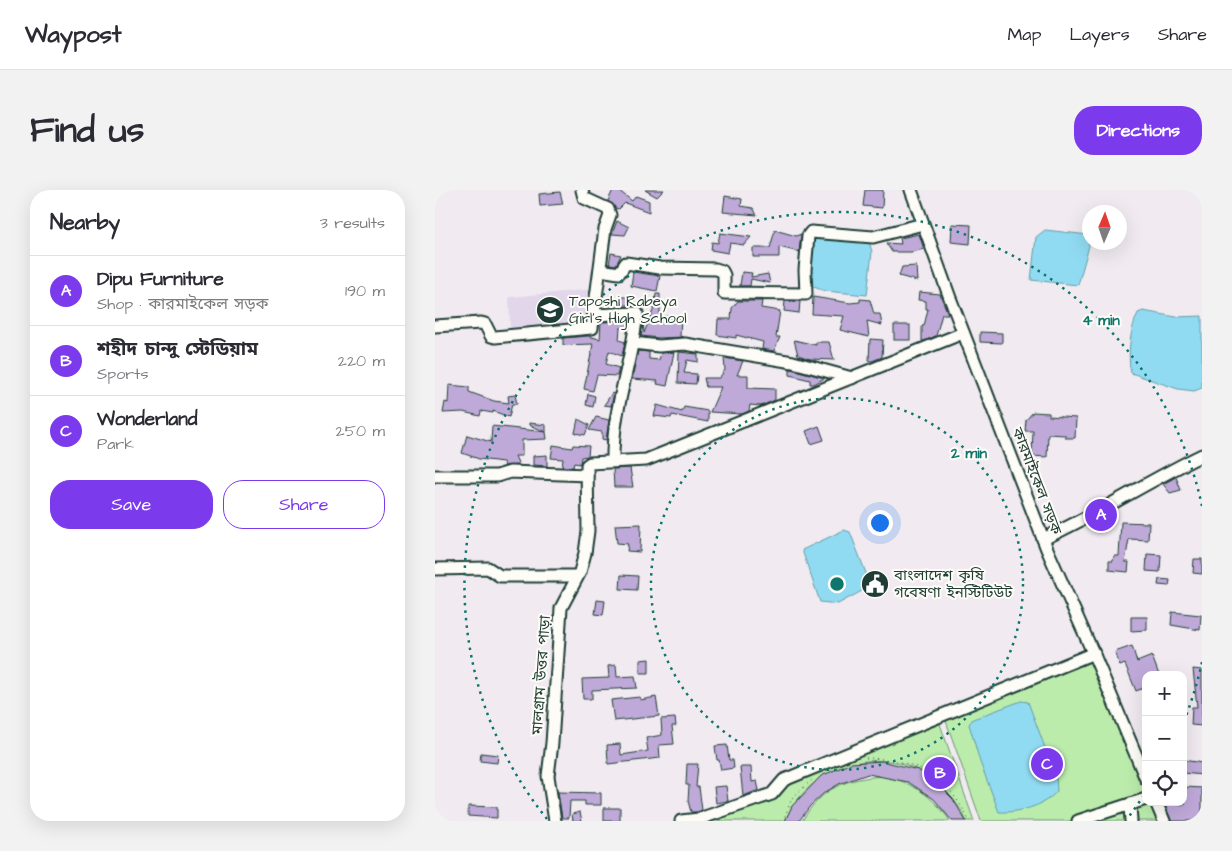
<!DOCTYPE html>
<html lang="en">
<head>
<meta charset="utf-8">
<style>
	body { margin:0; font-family:"Architects Daughter","Noto Sans Bengali",sans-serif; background:#f2f2f3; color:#2b2b33 }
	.controls { position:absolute; right:15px; bottom:15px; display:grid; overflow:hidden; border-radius:10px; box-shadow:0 5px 20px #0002 }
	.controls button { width:45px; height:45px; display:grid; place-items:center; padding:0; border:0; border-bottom:1px solid #e1e1e2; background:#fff; color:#2b2b33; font:25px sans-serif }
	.compass { position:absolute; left:647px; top:15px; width:45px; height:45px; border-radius:50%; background:#fff; box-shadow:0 5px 20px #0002; rotate:2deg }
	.you { position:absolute; left:444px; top:332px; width:18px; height:18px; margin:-12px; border:4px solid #fff; border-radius:50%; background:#1a73e8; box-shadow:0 0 0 8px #1a73e833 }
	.badge { display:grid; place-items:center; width:32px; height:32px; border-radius:50%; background:#7c3aed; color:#fff; font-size:16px; font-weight:700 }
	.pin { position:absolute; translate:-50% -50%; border:2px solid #fff; box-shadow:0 1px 5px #0006 }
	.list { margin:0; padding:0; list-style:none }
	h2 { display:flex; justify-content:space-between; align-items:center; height:65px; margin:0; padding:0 20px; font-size:21px }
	h2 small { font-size:16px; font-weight:400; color:#7c7c81 }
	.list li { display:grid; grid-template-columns:32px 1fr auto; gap:15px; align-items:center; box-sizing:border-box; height:70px; padding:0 20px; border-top:1px solid #e1e1e2 }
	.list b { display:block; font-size:19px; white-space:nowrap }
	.list p { margin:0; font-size:16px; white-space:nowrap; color:#7c7c81 }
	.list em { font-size:16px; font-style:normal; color:#7c7c81 }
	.actions { display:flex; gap:10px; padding:15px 20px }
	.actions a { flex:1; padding:11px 0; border:1px solid #7c3aed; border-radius:20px; text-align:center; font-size:18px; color:#7c3aed }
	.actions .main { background:#7c3aed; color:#fff }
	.icon { flex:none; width:28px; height:28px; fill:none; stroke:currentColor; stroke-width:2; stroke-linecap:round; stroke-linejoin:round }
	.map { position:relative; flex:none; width:767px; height:631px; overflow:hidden; border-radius:20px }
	header { display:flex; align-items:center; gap:30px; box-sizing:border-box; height:70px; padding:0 25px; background:#fff; border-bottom:1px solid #e1e1e2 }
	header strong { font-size:24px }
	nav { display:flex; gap:28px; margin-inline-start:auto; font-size:18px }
	.intro { display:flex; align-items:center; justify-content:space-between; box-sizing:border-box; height:120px; padding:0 30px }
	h1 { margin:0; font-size:35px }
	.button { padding:12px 22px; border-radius:20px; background:#7c3aed; color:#fff; font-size:18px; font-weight:700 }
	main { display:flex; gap:30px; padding:0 30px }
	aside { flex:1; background:#fff; border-radius:20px; box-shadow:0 5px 20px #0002 }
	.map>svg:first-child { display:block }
</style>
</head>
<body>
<header>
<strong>Waypost</strong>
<nav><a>Map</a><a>Layers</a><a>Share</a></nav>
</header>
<div class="intro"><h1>Find us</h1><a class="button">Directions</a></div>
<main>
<aside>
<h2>Nearby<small>3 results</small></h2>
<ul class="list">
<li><span class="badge">A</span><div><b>Dipu Furniture</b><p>Shop · কারমাইকেল সড়ক</p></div><em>190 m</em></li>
<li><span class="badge">B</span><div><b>শহীদ চান্দু স্টেডিয়াম</b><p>Sports</p></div><em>220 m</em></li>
<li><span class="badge">C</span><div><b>Wonderland</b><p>Park</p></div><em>250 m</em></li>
</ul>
<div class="actions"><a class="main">Save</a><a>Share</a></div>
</aside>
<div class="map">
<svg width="767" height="631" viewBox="0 0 767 631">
	<rect width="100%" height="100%" fill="#f1ebf1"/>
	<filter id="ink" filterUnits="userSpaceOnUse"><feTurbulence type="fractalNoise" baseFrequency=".02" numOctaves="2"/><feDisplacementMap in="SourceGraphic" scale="10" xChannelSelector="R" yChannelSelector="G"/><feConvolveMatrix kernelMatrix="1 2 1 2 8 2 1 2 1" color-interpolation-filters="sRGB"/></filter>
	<g filter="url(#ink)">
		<path fill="#e2d7ea" d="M159,99L154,134L75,141L74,107Z"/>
		<g fill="#bbecac" stroke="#6d9470">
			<path d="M656,468L711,600V612H716L723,631H546L511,531Z"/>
			<path d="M505,534L539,631H531C528,620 519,611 512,602C463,548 379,567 350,631H267L420,566Z"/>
			<path d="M450,586C478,593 498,606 515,631H367C387,597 412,588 450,586Z"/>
		</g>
		<g fill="#91dbf2" stroke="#639ca6">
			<path d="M610,40L654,45V56L643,95L596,90L601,47Z"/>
			<path d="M379,46L434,51L437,62L432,105L390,101L376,96L373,62Z"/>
			<path d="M708,121L741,127L767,126V198L759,201L743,199L696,183C692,165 695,139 703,123Z"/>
			<path d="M409,340L415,342L436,396L403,414L385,412L367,360Z"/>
			<path d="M586,511L593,512L621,587L622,601C610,616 583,623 564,622L545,572L534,534L538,529Z"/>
		</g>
		<g fill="#bfa9d9" stroke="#1f3d34">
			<path d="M178,0H183L197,11L201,6L214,11V22L190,13L184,19L180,18L173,11Z"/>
			<path d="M210,0H229L222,7Z"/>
			<path d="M430,0H448L447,18L428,16Z"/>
			<path d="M125,2L128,14L105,16L104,4Z"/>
			<path d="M290,6L307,9L306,16L318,18L322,25L288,22Z"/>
			<path d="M182,31L194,37L190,45L177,44Z"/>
			<path d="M517,34L536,35L535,54L516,52Z"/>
			<path d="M340,40L361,46L366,44L364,62L344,57V67H318V58H335Z"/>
			<path d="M285,43L316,47L309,55L295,53L293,63L276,60L277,52L283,53Z"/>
			<path d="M484,44L489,59L477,62H457L451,53L466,54L465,48Z"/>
			<path d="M176,63L186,65L181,75L174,74Z"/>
			<path d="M481,76L482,91L464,86L467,77Z"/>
			<path d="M198,82L225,86L222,101L196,96Z"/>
			<path d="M307,82L317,83L316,87L333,84L335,93L316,89L315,96H305Z"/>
			<path d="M484,102L505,104L513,124H507L501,146L489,151H487V136H489L493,119H491V111L483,110Z"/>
			<path d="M221,104H225V126L246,127L245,146L248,147L224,148L206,146L208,131L209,143L219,118Z"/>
			<path d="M187,107H199V115H188Z"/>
			<path d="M378,107L415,113L425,112V109L435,110L439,124H445L447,135L432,131L434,147L405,140L409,126L377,124Z"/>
			<path d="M303,111H327L326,118L345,121L341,147H345L339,161L327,159L328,152L301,145V148L282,145L283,129H296L297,118Z"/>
			<path d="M350,111H365L364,123L349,121Z"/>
			<path d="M193,131L192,138H185L184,150L190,152L187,166L174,161L171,174L184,178L182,186L162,185L158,201L149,199L158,154L128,155V148L153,146L165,149L166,132Z"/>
			<rect x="459" y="135" width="16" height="15"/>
			<path d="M545,142L567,143V153L545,152Z"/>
			<path d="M435,149L448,150L447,167L437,171H434Z"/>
			<path d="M359,150L381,155V152H394L399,170L375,169L363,165Z"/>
			<path d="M203,161L214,162V169L224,170L226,163L239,162L232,196L222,194L223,191L197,189Z"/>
			<path d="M244,162L263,164V172L252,170L249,183L262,184L261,194L243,193Z"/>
			<path d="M289,168L308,171L302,185H313V198L340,199V210L326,216L315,215L314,221L307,224L275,222L286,197H271L269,188H284L290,180Z"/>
			<path d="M355,179H356L390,188L379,194H375V190L355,185Z"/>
			<path d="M14,195L34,197V202L59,211L74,213L73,206L80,205L82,214H77L74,227L58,221V223L46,221L45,226L28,222L8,223L10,212L13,213Z"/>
			<path d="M177,203L179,204L176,216L169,215Z"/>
			<path d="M153,204L160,206L158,217L151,215Z"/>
			<path d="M222,215L247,222L249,217L273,221V232L237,225L236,228L219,226Z"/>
			<path d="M598,222L614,223V226L641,228L640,248H630V245L613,244L612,267L597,266L598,241H590L591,230Z"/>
			<path d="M161,227L174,230L171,250L167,249V242L154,240Z"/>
			<path d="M143,229L154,235L150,245L140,243Z"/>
			<path d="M94,233L111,235V242L94,235Z"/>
			<path d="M57,236L111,242L112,249L87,250V266H80L84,275L70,276L68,272L44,269L27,263L32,245L56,252Z"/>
			<path d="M384,236L389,250L376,254L371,241Z"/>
			<path d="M118,255L137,258L138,255L154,256L153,266L146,267L145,274L139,273L138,277H127L128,269L116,268Z"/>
			<path d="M112,265V276L98,275V266Z"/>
			<path d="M195,278L198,297H179L178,279Z"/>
			<path d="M741,287L746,300L735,303L728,294Z"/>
			<path d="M686,332L714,333L713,350L694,349L690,372H694L693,382L674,380V371H678L679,366H684Z"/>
			<path d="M206,334L205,362L192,361L193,354L182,353L180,335Z"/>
			<path d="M712,364L726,365L725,382L711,381Z"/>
			<path d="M759,369H767V384L758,383Z"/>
			<path d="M186,385L203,386L202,400L185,399Z"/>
			<path d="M724,389L735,390L734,396L723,395Z"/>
			<path d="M162,410L170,411L168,425L160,424Z"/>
			<path d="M737,422L766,425L765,440L736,435Z"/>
			<path d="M696,427H712V440L696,441Z"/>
			<path d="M697,456L702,472L717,466L724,485H711V497L701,501L690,474L685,476L680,462Z"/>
			<path d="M214,469V483H205V470Z"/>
			<path d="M181,475L182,487L200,486L202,498L157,500V509H148L147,489L174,488L173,476Z"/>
			<path d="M758,479L767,480V536L756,535L757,517H762Z"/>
			<path d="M205,507V510L221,507L224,526L179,531L176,510Z"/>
			<path d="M240,528L241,536H237L239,554L224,555L225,568L173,574L172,555L185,554L186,565L213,561L211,548L227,545L226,529Z"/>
			<path d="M292,555L294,570H298L299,578L286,580L284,570H282L280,556Z"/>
			<path d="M46,563L63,565L62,573L45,571Z"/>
			<path d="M748,570L767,573V585L748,583Z"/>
			<path d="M447,571L483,580L497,588L518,609L531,631H517L499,609L473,592L433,584L404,594L389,603L375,616L364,631H350L357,616L386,586L416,573Z"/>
			<path d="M252,574H263L261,597H264L267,620L262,622H256L253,611L254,595H251Z"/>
			<path d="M305,577H316L317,592L322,591L324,600L308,606Z"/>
			<path d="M291,596L293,611L281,613L279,597Z"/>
			<path d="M750,597L767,598V631H736L729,612L750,615Z"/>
			<path d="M123,602L166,603V615H150V611H135L134,628H127Z"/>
			<path d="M33,616L62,617V628L33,626Z"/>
			<rect x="169" y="618" width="16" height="13"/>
			<path d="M145,622L147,631H138L137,624Z"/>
		</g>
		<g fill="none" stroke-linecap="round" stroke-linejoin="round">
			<defs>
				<g id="minor">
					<path d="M476,0L515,108L612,359L659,465L711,589"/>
					<path d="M165,80L184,83L191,73L225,78L281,79L287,81L289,85V103L371,104L370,80L373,46L376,42L438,47L488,34"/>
					<path d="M159,125L202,123C197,173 177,220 178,271"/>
					<path d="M0,136L46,133L50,134L56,146L60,147L157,138L170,39L175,25L173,19L149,8L147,0"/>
					<path d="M198,153L224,156L250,154L358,172L417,188"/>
					<path d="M0,286H62L75,282L152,285"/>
					<path d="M608,349C663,324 713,291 767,265"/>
					<path d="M0,379L53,378L65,386H142"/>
					<path d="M721,612L729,631"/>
					<path d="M695,615L696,631"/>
					<path d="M120,631L113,586L117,553L126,418L145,382L150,363L153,341L152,275L155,273L211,270L528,143"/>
					<path d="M246,631L264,629L337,604L349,590L659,463"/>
					<path d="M643,631L711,609"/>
				</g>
			</defs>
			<use href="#minor" stroke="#1f3d34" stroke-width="15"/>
			<g stroke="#1f3d34" stroke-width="1" stroke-dasharray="1 4" stroke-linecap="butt">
				<path d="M431,568C480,569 513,585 534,631"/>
				<path d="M348,631L357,608L379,588"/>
			</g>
			<use href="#minor" stroke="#fdfcf7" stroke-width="11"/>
		</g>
	</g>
	<g fill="none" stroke="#0f766e" stroke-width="2.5" stroke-dasharray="2.5 5">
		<circle cx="402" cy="394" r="186"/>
		<path d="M767 472A373 373 0 0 1 749 531M709 605A373 373 0 0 1 692 629M112 629A373 373 0 1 1 767 316"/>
	</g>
	<defs>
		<symbol id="school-disc" viewBox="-11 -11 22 22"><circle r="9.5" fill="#1f3d34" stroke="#fdfcf7"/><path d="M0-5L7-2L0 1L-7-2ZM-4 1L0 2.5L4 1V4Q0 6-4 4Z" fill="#fff"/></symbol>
		<symbol id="civic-disc" viewBox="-11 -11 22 22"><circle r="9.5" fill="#1f3d34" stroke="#fdfcf7"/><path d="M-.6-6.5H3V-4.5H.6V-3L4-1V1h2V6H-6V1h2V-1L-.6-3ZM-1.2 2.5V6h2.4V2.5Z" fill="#fff"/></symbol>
	</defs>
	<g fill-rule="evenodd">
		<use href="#school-disc" x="99" y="104" width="32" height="32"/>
		<use href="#civic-disc" x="424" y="378" width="32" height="32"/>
	</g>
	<g text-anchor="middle" stroke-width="4" stroke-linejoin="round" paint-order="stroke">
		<g font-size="15" fill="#1f3d34" stroke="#fdfcf7" text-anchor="start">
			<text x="134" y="116">Taposhi Rabeya<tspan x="134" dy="17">Girl's High School</tspan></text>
			<text x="459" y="390">বাংলাদেশ কৃষি<tspan x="459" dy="17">গবেষণা ইনস্টিটিউট</tspan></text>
		</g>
		<g font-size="15" fill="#1f3d34" stroke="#fdfcf7">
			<text transform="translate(602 291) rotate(69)" y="5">কারমাইকেল সড়ক</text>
			<text transform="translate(106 485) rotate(-86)" y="5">মালগ্রাম উত্তর পাড়া</text>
		</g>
	</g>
	<circle cx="402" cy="394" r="8" fill="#0f766e" stroke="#fdfcf7" stroke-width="2.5"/>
	<g font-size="15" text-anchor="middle" font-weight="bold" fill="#0f766e" stroke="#fdfcf7" stroke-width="4" stroke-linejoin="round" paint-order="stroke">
		<text x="666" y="135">4 min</text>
		<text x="534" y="268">2 min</text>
	</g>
</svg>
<div class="controls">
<button>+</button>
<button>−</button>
<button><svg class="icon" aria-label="locate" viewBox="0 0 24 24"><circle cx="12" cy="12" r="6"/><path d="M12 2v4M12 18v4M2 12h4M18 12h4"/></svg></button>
</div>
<svg class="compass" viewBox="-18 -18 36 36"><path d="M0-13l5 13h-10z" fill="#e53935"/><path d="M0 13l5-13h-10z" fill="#7c7c81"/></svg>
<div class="you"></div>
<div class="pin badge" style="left:666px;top:325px">A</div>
<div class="pin badge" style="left:505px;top:583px">B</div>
<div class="pin badge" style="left:612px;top:574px">C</div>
</div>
</main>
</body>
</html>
